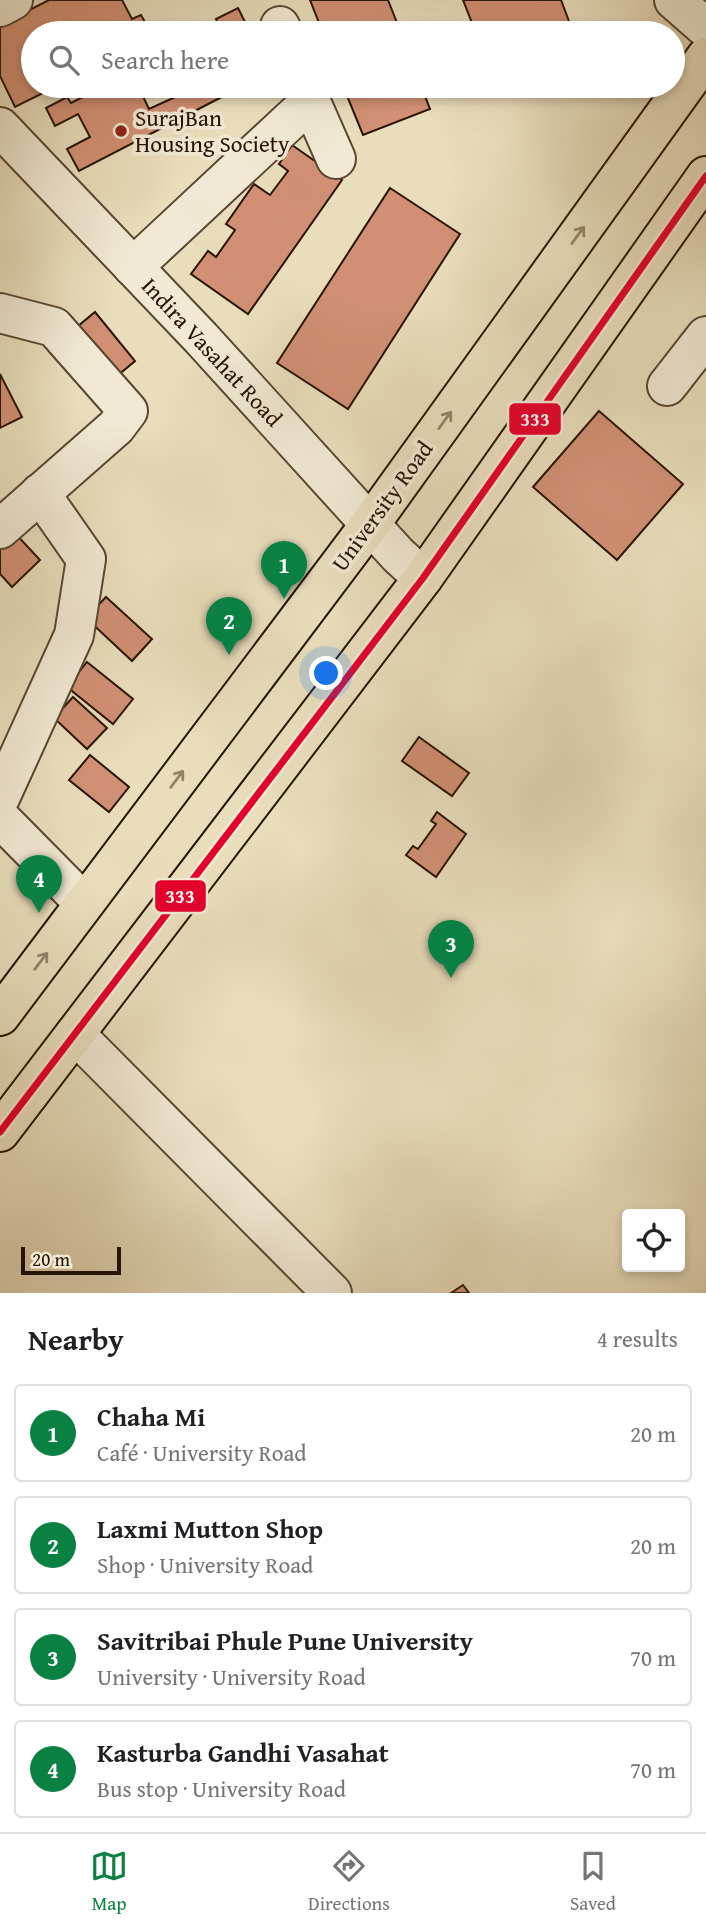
<!DOCTYPE html>
<html lang="en">
<head>
<meta charset="utf-8">
<style>
	body { margin:0; font-family:"Gentium Book Plus",serif; background:#f6f6f6; color:#202124 }
	.controls { position:absolute; right:21px; bottom:21px; display:grid; overflow:hidden; border-radius:7px; box-shadow:0 4px 10px #0003 }
	.controls button { width:63px; height:63px; display:grid; place-items:center; padding:0; border:0; border-bottom:2px solid #e0e0e0; background:#fff; color:#202124; font:35px sans-serif }
	.scale { position:absolute; left:21px; bottom:18px; width:100px; box-sizing:border-box; padding-left:7px; border:4px solid #291303; border-top:0; font-size:19px; line-height:24px; white-space:nowrap; color:#291303; -webkit-text-stroke:5px #f1e9d3; paint-order:stroke }
	.you { position:absolute; left:327px; top:674px; width:24px; height:24px; margin:-18px; border:5px solid #fff; border-radius:50%; background:#1a73e8; box-shadow:0 0 0 10px #1a73e833 }
	.badge { display:grid; place-items:center; width:46px; height:46px; border-radius:50%; background:#0b8043; color:#fff; font-size:23px; font-weight:700 }
	.pin { position:absolute; translate:-50% -58px; filter:drop-shadow(0 2px 4px #0008) }
	.pin::after { content:''; position:absolute; top:37px; width:24px; height:21px; background:inherit; clip-path:polygon(0 0,100% 0,50% 100%) }
	.list { margin:0; padding:0; list-style:none }
	h2 { display:flex; justify-content:space-between; align-items:center; height:91px; margin:0; padding:0 28px; font-size:30px }
	h2 small { font-size:23px; font-weight:400; color:#757577 }
	.list li { display:grid; grid-template-columns:46px 1fr auto; gap:21px; align-items:center; box-sizing:border-box; height:98px; margin:0 14px 14px; padding:0 14px; border:2px solid #e0e0e0; border-radius:7px }
	.list b { display:block; font-size:26px; white-space:nowrap }
	.list p { margin:0; font-size:23px; white-space:nowrap; color:#757577 }
	.list em { font-size:23px; font-style:normal; color:#757577 }
	.icon { flex:none; width:38px; height:38px; fill:none; stroke:currentColor; stroke-width:2; stroke-linecap:round; stroke-linejoin:round }
	.map { position:relative; flex:none; width:706px; height:1293px; overflow:hidden }
	.search { position:absolute; background:#fff; box-shadow:0 4px 10px #0003; left:21px; right:21px; top:21px; height:77px; display:flex; align-items:center; gap:18px; box-sizing:border-box; padding:0 24px; border-radius:38px; color:#757577; font-size:26px }
	.sheet { height:539px; background:#fff }
	nav { display:flex; justify-content:space-around; align-items:center; box-sizing:border-box; height:98px; border-top:2px solid #e0e0e0; background:#fff; font-size:19px; color:#757577 }
	nav a { display:grid; justify-items:center; gap:4px }
	nav .on { color:#0b8043 }
	.map>svg:first-child { display:block }
</style>
</head>
<body>
<div class="map">
<svg width="706" height="1293" viewBox="0 0 706 1293">
	<rect width="100%" height="100%" fill="#e9ddbc"/>
	<filter id="stains"><feTurbulence type="fractalNoise" baseFrequency=".00286" numOctaves="4"/><feColorMatrix values="0 0 0 0 .2 0 0 0 0 .09 0 0 0 0 .02 0 0 0 .5 -.17"/></filter>
	<radialGradient id="worn" r=".72"><stop offset=".6" stop-color="#630" stop-opacity="0"/><stop offset="1" stop-color="#630" stop-opacity=".3"/></radialGradient>
	<g fill="#d19074" stroke="#291303" stroke-width="2">
		<path d="M49,0H122L132,19L141,15L151,33H33V86H57L15,107L0,76V25Z"/>
		<path d="M310,0H388L401,33H323Z"/>
		<path d="M463,0H561L573,32L504,33L501,26L483,33H476Z"/>
		<path d="M238,8L248,28L237,33H205L219,26L216,19Z"/>
		<path d="M105,86H138L149,109L184,93L180,86H243L79,171L67,149L90,137L78,114L55,126L46,108L67,97L71,103Z"/>
		<path d="M343,86H421L430,109L363,135Z"/>
		<path d="M292,145L342,180L248,314L191,274L208,251L216,257L235,230L226,224L254,184L270,195L288,171L279,164Z"/>
		<path d="M390,188L460,234L348,409L277,363Z"/>
		<path d="M95,312L135,361L111,381L71,332Z"/>
		<path d="M0,374L22,417L0,428Z"/>
		<path d="M599,411L683,484L617,560L533,487Z"/>
		<path d="M13,531L40,560L12,587L0,574V544Z"/>
		<path d="M106,597L152,639L132,661L86,618Z"/>
		<path d="M87,662L133,699L113,724L67,687Z"/>
		<path d="M73,697L107,728L87,749L54,718Z"/>
		<path d="M419,737L469,773L452,796L402,761Z"/>
		<path d="M90,755L129,787L109,812L69,780Z"/>
		<path d="M437,812L466,834L436,877L406,855L413,846L418,849L436,824L431,821Z"/>
		<path d="M463,1285L469,1293H451Z"/>
	</g>
	<g fill="none" stroke-linecap="round" stroke-linejoin="round">
		<defs>
			<g id="minor">
				<path d="M674,0L706,28"/>
				<path d="M0,7L13,0"/>
				<path d="M280,26L283,33"/>
				<path d="M304,86L336,159"/>
				<path d="M0,127L201,338L398,555L423,578"/>
				<path d="M133,267L311,101"/>
				<path d="M0,313L54,327L128,411L116,427L0,529"/>
				<path d="M667,386L706,336"/>
				<path d="M0,798L74,635L86,559L40,493"/>
				<path d="M0,818L84,903"/>
				<path d="M75,1034L332,1293"/>
			</g>
			<g id="major">
				<path d="M0,1016L371,523L706,57"/>
				<path d="M0,1132L423,578L706,176"/>
			</g>
		</defs>
		<use href="#minor" stroke="#594631" stroke-width="42"/>
		<use href="#major" stroke="#291303" stroke-width="42"/>
		<use href="#minor" stroke="#f1e9d3" stroke-width="38"/>
		<use href="#major" stroke="#e9ddbc" stroke-width="38"/>
		<defs>
			<path id="bus-1" d="M0,1132L423,578L706,176"/>
		</defs>
		<use href="#bus-1" stroke="#f1e9d3" stroke-width="12"/>
		<use href="#bus-1" stroke="#e4002b" stroke-width="7"/>
	</g>
	<defs><path id="oneway-shaft" d="M-6 0H5M1.5-3L5.5 0L1.5 3" fill="none" stroke-width="1.6" stroke-linecap="round" stroke-linejoin="round" transform="scale(1.75)"/></defs>
	<g stroke="#938269">
		<use href="#oneway-shaft" transform="translate(578 235) rotate(-54)"/>
		<use href="#oneway-shaft" transform="translate(445 420) rotate(-54)"/>
		<use href="#oneway-shaft" transform="translate(177 779) rotate(-53)"/>
		<use href="#oneway-shaft" transform="translate(41 961) rotate(-53)"/>
	</g>
	<circle fill="#8f2418" stroke="#f1e9d3" stroke-width="2.5" cx="121" cy="131" r="7"/>
	<g text-anchor="middle" stroke-width="7" stroke-linejoin="round" paint-order="stroke">
		<g font-size="23" fill="#291303" stroke="#f1e9d3" text-anchor="start">
			<text x="135" y="126">SurajBan<tspan x="135" dy="26">Housing Society</tspan></text>
		</g>
		<g font-size="23" fill="#291303" stroke="#f1e9d3">
			<text transform="translate(212 352) rotate(47)" y="8">Indira Vasahat Road</text>
			<text transform="translate(382 506) rotate(-54)" y="8">University Road</text>
		</g>
	</g>
	<g stroke="#f1e9d3" stroke-width="2.5">
		<rect x="508" y="402" width="54" height="34" rx="7" fill="#e4002b"/>
		<rect x="154" y="879" width="53" height="34" rx="7" fill="#e4002b"/>
	</g>
	<g font-size="19" text-anchor="middle" font-weight="bold" fill="#fff">
		<text x="535" y="426">333</text>
		<text x="180" y="903">333</text>
	</g>
	<rect width="100%" height="100%" filter="url(#stains)"/>
	<rect width="100%" height="100%" fill="url(#worn)"/>
</svg>
<div class="controls">
<button><svg class="icon" aria-label="locate" viewBox="0 0 24 24"><circle cx="12" cy="12" r="6"/><path d="M12 2v4M12 18v4M2 12h4M18 12h4"/></svg></button>
</div>
<div class="scale">20 m</div>
<div class="you"></div>
<div class="pin badge" style="left:284px;top:599px">1</div>
<div class="pin badge" style="left:229px;top:655px">2</div>
<div class="pin badge" style="left:451px;top:978px">3</div>
<div class="pin badge" style="left:39px;top:913px">4</div>
<div class="search"><svg class="icon" aria-label="search" viewBox="0 0 24 24"><circle cx="10" cy="10" r="6"/><path d="M15 15l6 6"/></svg>Search here</div>
</div>
<section class="sheet">
<h2>Nearby<small>4 results</small></h2>
<ul class="list">
<li><span class="badge">1</span><div><b>Chaha Mi</b><p>Café · University Road</p></div><em>20 m</em></li>
<li><span class="badge">2</span><div><b>Laxmi Mutton Shop</b><p>Shop · University Road</p></div><em>20 m</em></li>
<li><span class="badge">3</span><div><b>Savitribai Phule Pune University</b><p>University · University Road</p></div><em>70 m</em></li>
<li><span class="badge">4</span><div><b>Kasturba Gandhi Vasahat</b><p>Bus stop · University Road</p></div><em>70 m</em></li>
</ul>
</section>
<nav>
<a class="on"><svg class="icon" aria-label="map" viewBox="0 0 24 24"><path d="M3 6l6-2 6 2 6-2v14l-6 2-6-2-6 2zM9 4v14M15 6v14"/></svg>Map</a>
<a><svg class="icon" aria-label="directions" viewBox="0 0 24 24"><path d="M12 3l9 9-9 9-9-9zM9 14v-3h6M13 9l2 2-2 2"/></svg>Directions</a>
<a><svg class="icon" aria-label="saved" viewBox="0 0 24 24"><path d="M7 4h10v16l-5-4-5 4z"/></svg>Saved</a>
</nav>
</body>
</html>
